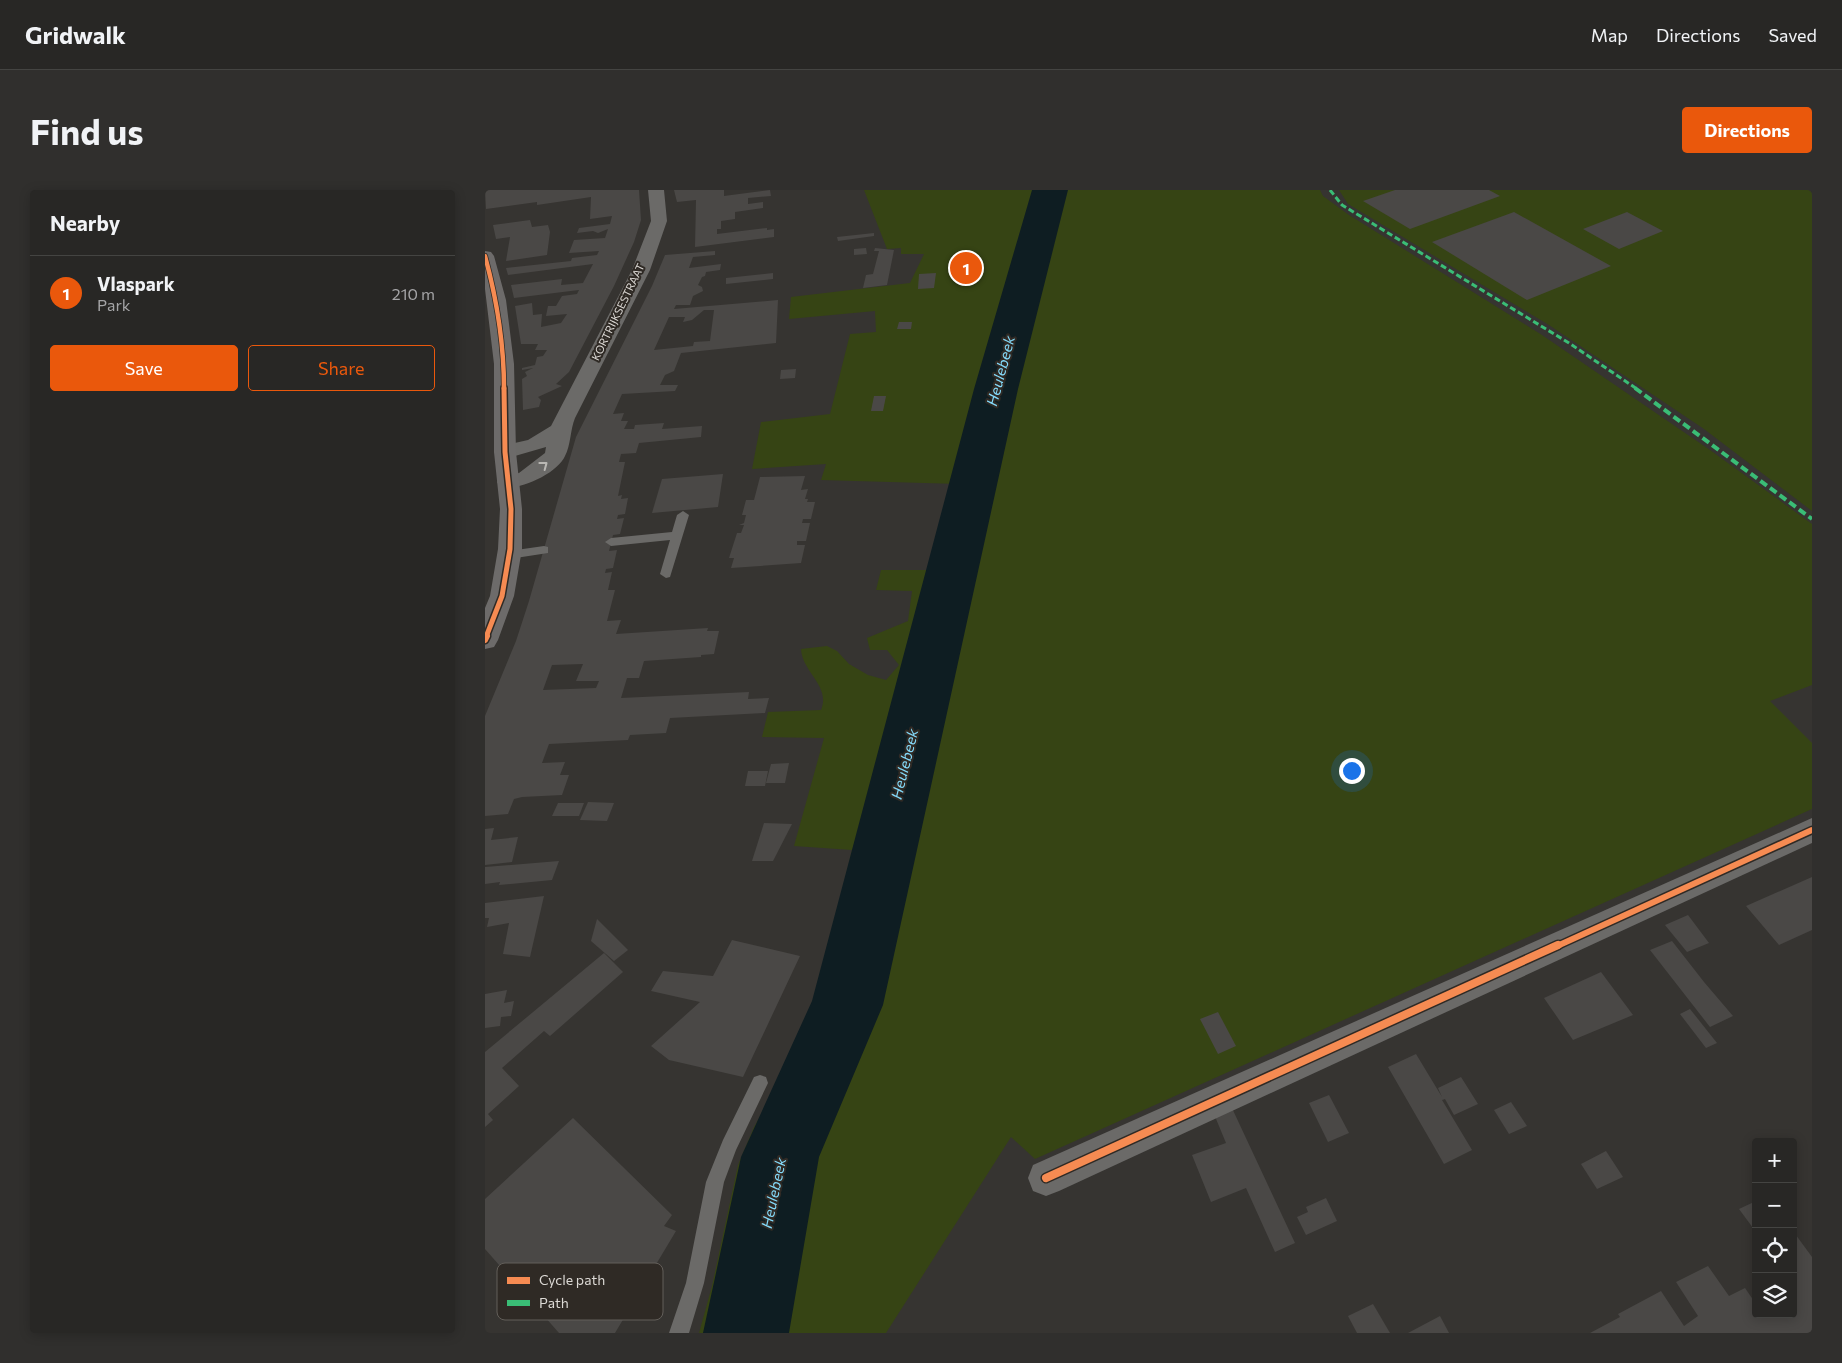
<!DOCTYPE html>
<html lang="en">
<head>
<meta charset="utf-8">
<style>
	body { margin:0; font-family:Commissioner,sans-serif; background:#302f2d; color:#f1f3f6 }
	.controls { position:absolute; right:15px; bottom:15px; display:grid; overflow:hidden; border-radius:5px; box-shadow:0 2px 12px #0003 }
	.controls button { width:45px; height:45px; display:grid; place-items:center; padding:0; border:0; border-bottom:1px solid #444442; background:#282725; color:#f1f3f6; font:25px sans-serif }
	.you { position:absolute; left:866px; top:580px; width:18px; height:18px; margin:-12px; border:4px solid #fff; border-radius:50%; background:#1a73e8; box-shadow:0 0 0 8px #1a73e833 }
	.badge { display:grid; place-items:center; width:32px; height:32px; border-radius:50%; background:#ea580c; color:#fff; font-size:16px; font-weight:700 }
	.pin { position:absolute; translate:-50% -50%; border:2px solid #fff; box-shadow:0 1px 5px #0006 }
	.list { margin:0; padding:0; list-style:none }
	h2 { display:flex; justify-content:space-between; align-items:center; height:65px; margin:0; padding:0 20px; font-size:21px }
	h2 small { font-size:16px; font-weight:400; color:#a5a5a7 }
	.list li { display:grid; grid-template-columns:32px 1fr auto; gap:15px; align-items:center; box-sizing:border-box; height:75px; padding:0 20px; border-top:1px solid #444442 }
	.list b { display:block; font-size:19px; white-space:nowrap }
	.list p { margin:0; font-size:16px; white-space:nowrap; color:#a5a5a7 }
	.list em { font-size:16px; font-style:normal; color:#a5a5a7 }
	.actions { display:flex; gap:10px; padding:15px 20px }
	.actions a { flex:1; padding:11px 0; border:1px solid #ea580c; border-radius:5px; text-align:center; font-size:18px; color:#ea580c }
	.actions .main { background:#ea580c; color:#fff }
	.icon { flex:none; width:28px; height:28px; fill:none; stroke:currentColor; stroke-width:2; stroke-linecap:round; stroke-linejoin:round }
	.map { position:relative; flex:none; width:1327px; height:1143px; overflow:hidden; border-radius:5px }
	header { display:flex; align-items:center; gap:30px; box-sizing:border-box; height:70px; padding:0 25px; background:#282725; border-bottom:1px solid #444442 }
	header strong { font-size:24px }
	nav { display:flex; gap:28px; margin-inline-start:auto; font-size:18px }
	.intro { display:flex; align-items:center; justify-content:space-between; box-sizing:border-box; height:120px; padding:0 30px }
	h1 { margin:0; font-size:35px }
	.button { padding:12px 22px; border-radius:5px; background:#ea580c; color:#fff; font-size:18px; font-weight:700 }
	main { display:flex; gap:30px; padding:0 30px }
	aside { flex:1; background:#282725; border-radius:5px; box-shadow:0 2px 12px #0003 }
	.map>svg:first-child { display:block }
</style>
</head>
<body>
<header>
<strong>Gridwalk</strong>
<nav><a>Map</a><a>Directions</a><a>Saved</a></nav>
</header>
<div class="intro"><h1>Find us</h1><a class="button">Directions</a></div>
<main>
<aside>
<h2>Nearby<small></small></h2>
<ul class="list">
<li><span class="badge">1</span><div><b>Vlaspark</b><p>Park</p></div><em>210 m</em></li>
</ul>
<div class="actions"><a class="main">Save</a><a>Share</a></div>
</aside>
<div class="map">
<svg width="1327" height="1143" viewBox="0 0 1327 1143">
	<rect width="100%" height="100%" fill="#363431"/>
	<g fill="#364414">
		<path d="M379,0H549L500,205L474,294L336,290L341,274L267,279L276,232L345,224L365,144L391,142L390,121L304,129L306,107L425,93L439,64H416V58L402,59Z"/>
		<path d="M575,0H835L838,6L864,25L1057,145L1225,260L1327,334V495L1285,511L1327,553V619L550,969L526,947L401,1143H280L306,983L338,908L386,811L444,579L501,297Z"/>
		<path d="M854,0H1327V321L1219,239L1064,135L863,14Z"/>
		<path d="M396,380H455C427,511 397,643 361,772C340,844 305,910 280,980C270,1010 268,1040 261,1070C255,1095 246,1119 239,1143H214L227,1096L253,975L269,937L312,861L340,774L367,660L309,656L339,548L277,547L283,522L336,520C346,496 317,482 316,459L342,456L352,461L364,474L383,485L401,490L414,475L402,460H385L382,448L423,431L427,401L391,400Z"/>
	</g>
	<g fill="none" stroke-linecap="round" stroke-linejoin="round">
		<path fill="#0e1d22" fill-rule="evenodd" d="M547,0H583L533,199L398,815L334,967L304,1143H218L256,967L327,811L489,199Z"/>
	</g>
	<g fill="#4a4846" fill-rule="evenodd">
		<path d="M0,0H154L156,30L149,52L129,96L84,182L71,194L77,196L53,207L56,210L54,217L38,220L37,189L42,186L40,182L48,178L37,180V178L50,175L52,167L58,166L62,160H50L53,154H36L30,116L47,113L48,125L57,124L56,137L76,133L82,124L61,126L63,116H71L77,106L92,104L94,100L29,108L26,95L77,89L76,95L98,93L108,74L23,85L21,78L86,71L87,68L112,65L114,61L84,63L89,50L120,48L123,39L113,43L108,41L92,43L94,38L125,34L127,26L105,29L106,7L52,15V12L1,19Z"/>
		<path d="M189,0H239V6L285,0L286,6L263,8V14L278,12V18L250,22V29L236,31V39H232V44L282,38V40L289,39V47L210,57L211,10L192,12Z"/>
		<path d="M910,0H1004L1015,6L925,39L878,11Z"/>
		<path d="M1029,22L1126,76L1042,110L947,52Z"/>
		<path d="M1142,22L1178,41L1134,59L1098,39Z"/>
		<path d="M45,30L47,37L63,35L65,42L62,65L21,71L25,47L11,49L8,35Z"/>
		<path d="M389,43V46L353,51L352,47Z"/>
		<path d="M381,58L382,64L369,65V59Z"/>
		<path d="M390,58L409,60L402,95L378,98L381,85L388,84L394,61H389Z"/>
		<path d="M230,61V65L208,67L204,78L236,74L235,80L221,82L220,86L217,87L213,95L217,97L218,101L208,106L205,115H191L189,119L293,110L291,153L196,163L189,181L180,185L175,195H193L190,201L137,204L128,224L139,223L136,231H143L139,239H149L150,235L179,233L177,239L217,236L216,247L154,253L151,263L136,264L134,272H140L133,306L137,305L136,309L143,308L140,324L133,325L132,329L139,328L135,344L128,345L124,361L132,360L128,378L121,379L120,383L127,382L123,400H130L122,431L136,430L131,444L223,438L222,441H234L229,464L216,465V467L159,471L154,488H142L136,508L264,502L263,509L284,508L280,523L185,528L181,543L145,545L143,550L64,554L57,573L80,572L75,585H84L77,605L37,607L29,609L23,624L0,626V526L31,451L44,411L91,247L167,96L180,65ZM219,120H229L225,151L209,152L208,156L169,160L184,127H200L198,132L207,130ZM98,474L91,491H114L111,498L58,500L67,475Z"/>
		<path d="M288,83V89L241,94V88Z"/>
		<path d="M451,83L449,98L433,99L434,84Z"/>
		<path d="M414,132H427L426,139H412Z"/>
		<path d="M311,179L310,188L295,189L296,180Z"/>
		<path d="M389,206H401L398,221H386Z"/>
		<path d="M238,284L233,317L167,323L177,289Z"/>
		<path d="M320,286L316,300L323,299L320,309H323L322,312H330L326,329H318L317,333H325L321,351H312V355H320L316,373L246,378L249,368H244L252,343H256L259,335H254L259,333L261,325H257L261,310H269L275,287Z"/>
		<path d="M304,573L300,593H281L286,574Z"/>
		<path d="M263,581H283L280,596H260Z"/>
		<path d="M103,612L129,613L122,631L95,630Z"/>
		<path d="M73,613H99L94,626H67Z"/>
		<path d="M279,633L307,634L288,671H267Z"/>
		<path d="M9,638L6,650L33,647L27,672L0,675V639Z"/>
		<path d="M74,671L67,690L14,695L15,692L0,694V677Z"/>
		<path d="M1327,687V740L1294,755L1261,716Z"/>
		<path d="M59,706L45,767L18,764L24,733L2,737L4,728H0V713Z"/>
		<path d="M1203,725L1224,753L1202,762L1180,735Z"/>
		<path d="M112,729L143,760L129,771L106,751Z"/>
		<path d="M247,750L315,766L258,887L184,870L166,856L215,812L166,801L178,781L228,786Z"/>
		<path d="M1187,751L1219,792L1248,826L1225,837L1165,760Z"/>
		<path d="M119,763L138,782L65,846L59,841L17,878L34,896L3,924L8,930L0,937V862Z"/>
		<path d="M1116,782L1148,825L1088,850L1059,808Z"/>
		<path d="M22,800L19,813L29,811L26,826L16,827L15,836L0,838V804Z"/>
		<path d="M1205,819L1232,853L1221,858L1195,824Z"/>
		<path d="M733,822L751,856L733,864L715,829Z"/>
		<path d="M931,864L957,907L953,898L976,887L993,914L969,925L960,909L957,910L987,960L959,974L903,877Z"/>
		<path d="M844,905L864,943L843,952L824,913Z"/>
		<path d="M1026,912L1042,936L1024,944L1009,920Z"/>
		<path d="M746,916L810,1053L790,1062L761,998L726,1012L707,965L741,953L729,924Z"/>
		<path d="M88,928L187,1025L179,1036L191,1041L130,1143H74L0,1059V1009Z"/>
		<path d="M1121,961L1138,987L1112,999L1096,974Z"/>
		<path d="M841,1008L852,1031L821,1045L812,1027L823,1022L821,1017Z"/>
		<path d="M1271,1011V1042L1254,1019Z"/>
		<path d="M1308,1041L1327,1067V1143H1105L1135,1127L1133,1124L1176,1101L1199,1136L1213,1126L1191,1092L1223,1076L1244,1106L1260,1098L1271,1114V1124H1308Z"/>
		<path d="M888,1114L905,1143H872L863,1126Z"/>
		<path d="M955,1126L964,1143H923Z"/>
	</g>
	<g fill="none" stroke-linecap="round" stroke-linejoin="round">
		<g fill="#6b6a68" fill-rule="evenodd">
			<path d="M198,321L204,325L185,387L181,388L175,384L185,350L126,356L120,352L126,348L187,342L192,325Z"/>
			<path d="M59,356L63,357V363L24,369L18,365L24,361Z"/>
			<path d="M275,885L281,887L283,893L251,960L239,992L219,1093L204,1143H184L201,1093L221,992L238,950L269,887Z"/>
		</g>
		<g fill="#6b6a68" fill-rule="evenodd">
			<path d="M163,0H179L182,31L165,80L90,228C85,240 86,255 80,266C73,283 33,302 15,297L12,292L15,287L34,283L60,263L61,257L20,269L12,267L9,262L12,257L43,250L66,236L147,80L166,31Z"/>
			<path d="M1327,628V653L574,1001L561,1006L548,1001L543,988L548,975Z"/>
		</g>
		<path fill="#6d6b6a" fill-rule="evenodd" d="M0,61L6,62L9,66L21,110L29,174L31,262L37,319V359L29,406L13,450L9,457L0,459V418L5,406L13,359L15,319L9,262V174L0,99Z"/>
		<path stroke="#3abd76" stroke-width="3" stroke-dasharray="6 3" stroke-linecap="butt" d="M845,0L857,15L1084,153L1152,199"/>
		<path stroke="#3abd76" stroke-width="4" stroke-dasharray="8 4" stroke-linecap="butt" d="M1150,198L1327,329"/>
		<defs>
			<path id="cycleway-far3" d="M0,66C12,110 19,153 19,199"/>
			<path id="cycleway-far2" d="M1,447L17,406L25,359L26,319L20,262L19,198"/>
			<g id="cycleway-far1">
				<path d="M0,450L2,446"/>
				<path d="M1070,757L1327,640"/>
			</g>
			<path id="cycleway" d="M561,988L1073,755"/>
		</defs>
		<use href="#cycleway-far3" stroke="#2f2a25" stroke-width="6"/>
		<use href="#cycleway-far2" stroke="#2f2a25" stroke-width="8"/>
		<use href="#cycleway-far1" stroke="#2f2a25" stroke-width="9"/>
		<use href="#cycleway" stroke="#2f2a25" stroke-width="11"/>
		<use href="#cycleway-far3" stroke="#f68b52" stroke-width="4.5"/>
		<use href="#cycleway-far2" stroke="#f68b52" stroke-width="5"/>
		<use href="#cycleway-far1" stroke="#f68b52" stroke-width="6"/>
		<use href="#cycleway" stroke="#f68b52" stroke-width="8"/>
	</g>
	<defs><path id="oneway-chevron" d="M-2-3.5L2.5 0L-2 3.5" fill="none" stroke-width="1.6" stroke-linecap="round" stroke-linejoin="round" transform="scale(1.25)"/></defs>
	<use stroke="#bab8b4" href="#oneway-chevron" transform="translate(59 275) rotate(-37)"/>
	<g text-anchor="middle" stroke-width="4" stroke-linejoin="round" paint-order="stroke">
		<g font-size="11" fill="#dcd9d5" stroke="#2f2a25">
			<text transform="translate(133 122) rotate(-64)" y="4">KORTRIJKSESTRAAT</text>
		</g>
		<g font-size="15" font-style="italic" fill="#84dafa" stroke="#2f2a25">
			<text transform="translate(516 181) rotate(-75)" y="5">Heulebeek</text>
			<text transform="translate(420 574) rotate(-76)" y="5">Heulebeek</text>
			<text transform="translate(289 1003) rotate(-78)" y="5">Heulebeek</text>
		</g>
	</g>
	<rect x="12" y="1073" width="166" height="57" rx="8" fill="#2f2a25" stroke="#635f5a" stroke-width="1"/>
	<rect x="22" y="1087" width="23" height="7" fill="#f68b52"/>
	<rect x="22" y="1110" width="23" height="6" fill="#3abd76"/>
	<g font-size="14" fill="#dcd9d5">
		<text x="54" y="1095">Cycle path</text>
		<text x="54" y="1118">Path</text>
	</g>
</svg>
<div class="controls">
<button>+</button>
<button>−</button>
<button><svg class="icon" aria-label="locate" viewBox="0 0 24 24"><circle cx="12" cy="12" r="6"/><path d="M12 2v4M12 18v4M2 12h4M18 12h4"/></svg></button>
<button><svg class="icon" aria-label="layers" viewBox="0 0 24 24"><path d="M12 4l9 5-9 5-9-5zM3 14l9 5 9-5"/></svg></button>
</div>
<div class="you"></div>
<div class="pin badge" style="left:481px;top:78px">1</div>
</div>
</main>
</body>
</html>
